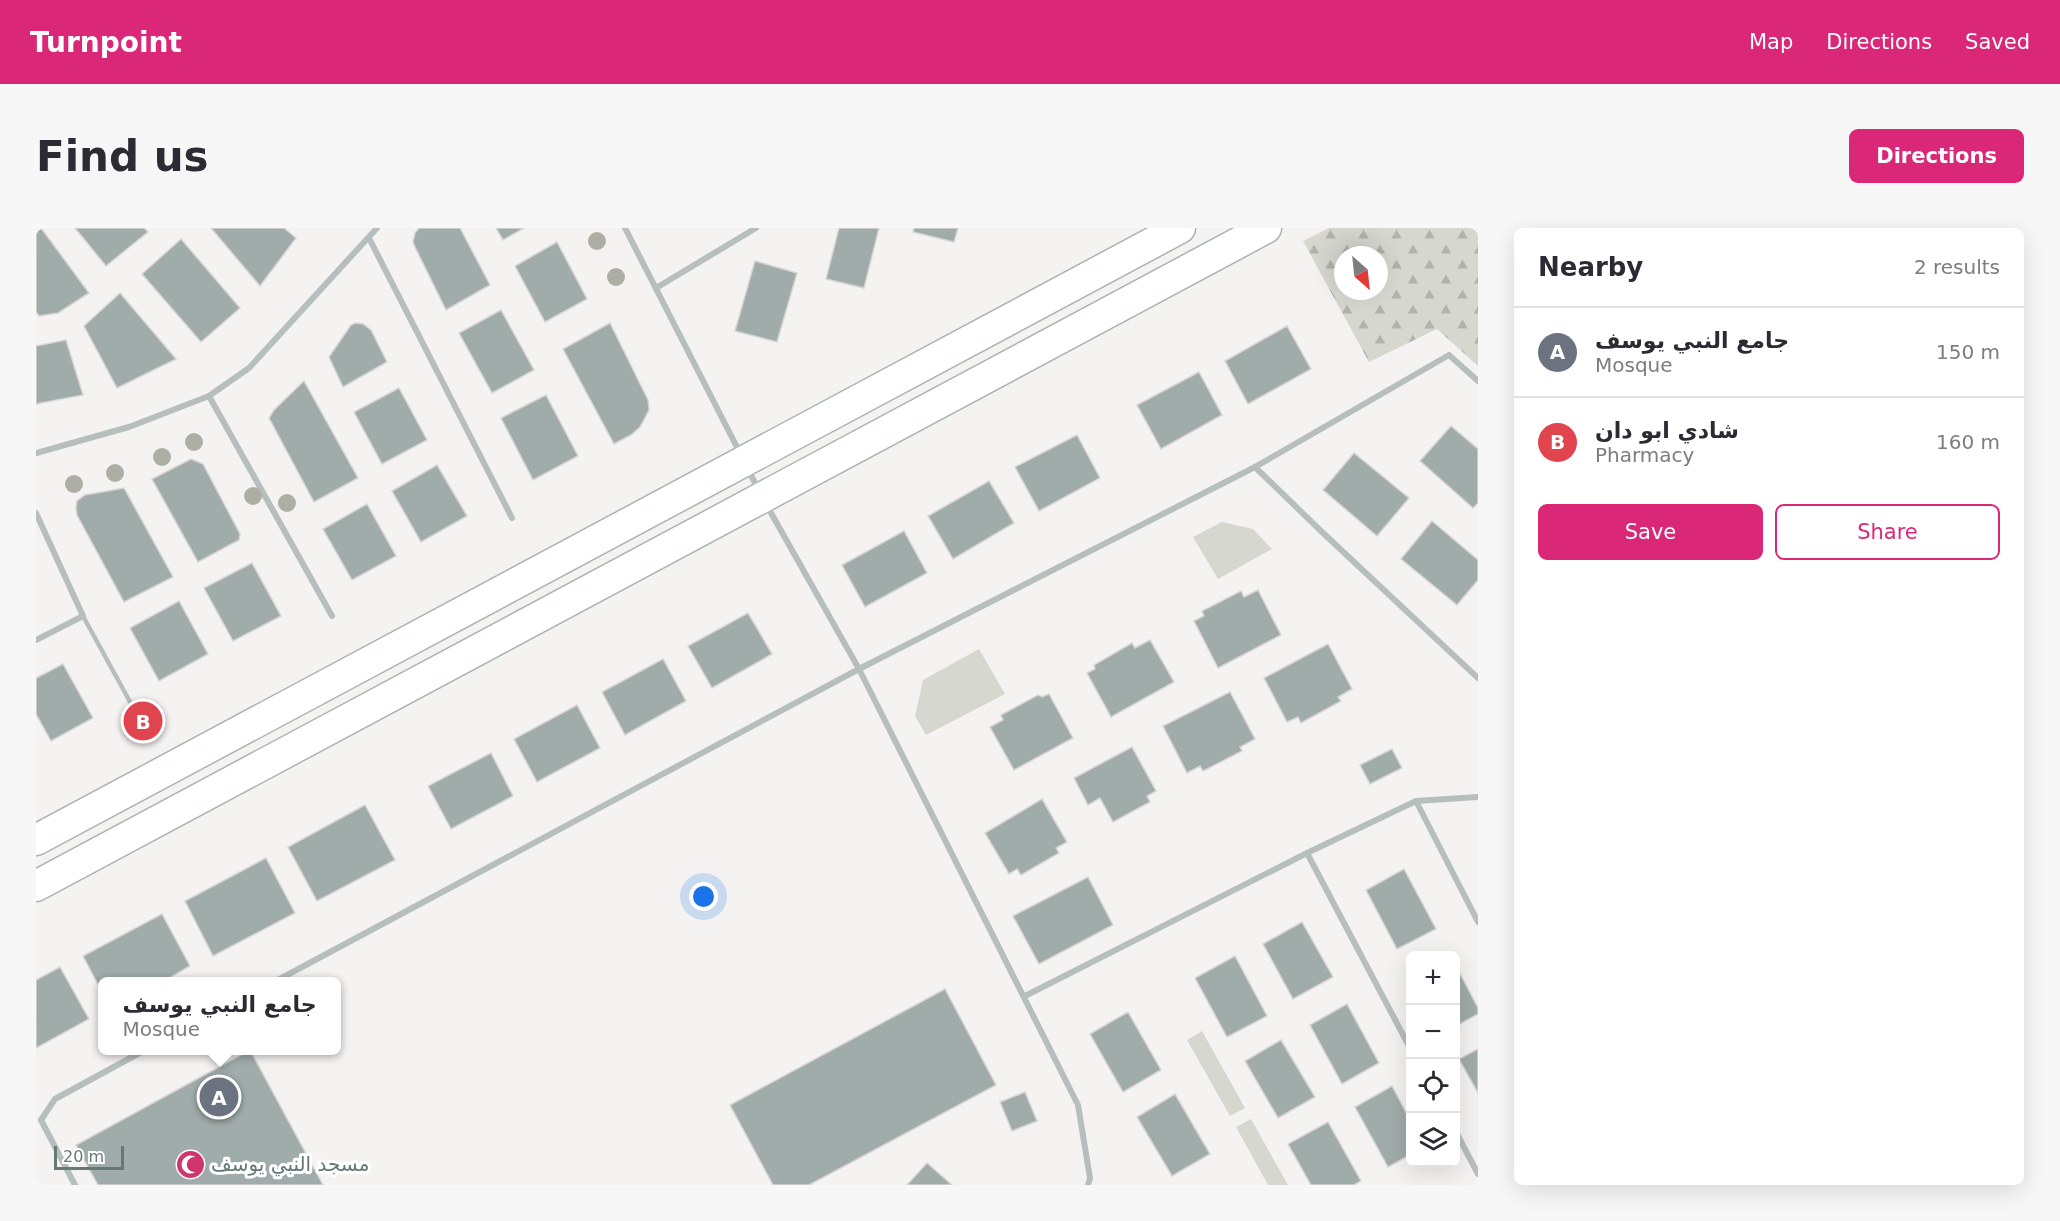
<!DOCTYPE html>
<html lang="en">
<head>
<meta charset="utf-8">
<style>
	body { margin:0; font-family:"DejaVu Sans","Noto Sans Arabic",sans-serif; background:#f7f7f7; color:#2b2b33 }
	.controls { position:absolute; right:18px; bottom:18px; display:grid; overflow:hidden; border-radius:9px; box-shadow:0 6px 24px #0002 }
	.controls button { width:54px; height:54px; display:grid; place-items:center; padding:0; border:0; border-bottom:2px solid #e1e1e2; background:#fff; color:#2b2b33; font:30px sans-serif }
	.compass { position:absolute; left:1298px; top:18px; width:54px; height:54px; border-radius:50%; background:#fff; box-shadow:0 6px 24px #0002; rotate:153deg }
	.scale { position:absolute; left:18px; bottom:15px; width:70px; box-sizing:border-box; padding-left:6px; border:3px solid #637a77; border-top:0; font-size:16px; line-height:21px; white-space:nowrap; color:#637a77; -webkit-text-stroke:4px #fff; paint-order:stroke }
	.you { position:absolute; left:668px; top:669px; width:21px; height:21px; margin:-15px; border:4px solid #fff; border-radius:50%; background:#1a73e8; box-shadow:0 0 0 9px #1a73e833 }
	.badge { display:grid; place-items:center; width:39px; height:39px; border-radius:50%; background:#db2777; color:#fff; font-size:20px; font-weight:700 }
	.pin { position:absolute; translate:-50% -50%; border:3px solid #fff; box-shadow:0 2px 6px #0006 }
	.popup { position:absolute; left:62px; top:749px; width:243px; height:78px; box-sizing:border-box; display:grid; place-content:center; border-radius:9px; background:#fff; filter:drop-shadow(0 2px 4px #0005); font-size:20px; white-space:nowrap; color:#7c7c81 }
	.popup b { font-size:22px; color:#2b2b33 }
	.popup::after { content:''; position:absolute; left:50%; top:100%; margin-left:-12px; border:12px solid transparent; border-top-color:#fff }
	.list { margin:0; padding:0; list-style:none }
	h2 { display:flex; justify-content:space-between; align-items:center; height:78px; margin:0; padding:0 24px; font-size:26px }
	h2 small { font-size:20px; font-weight:400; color:#7c7c81 }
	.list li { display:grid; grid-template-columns:39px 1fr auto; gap:18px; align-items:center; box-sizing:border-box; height:90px; padding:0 24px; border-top:2px solid #e1e1e2 }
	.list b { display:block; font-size:22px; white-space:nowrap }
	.list p { margin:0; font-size:20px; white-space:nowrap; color:#7c7c81 }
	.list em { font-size:20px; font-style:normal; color:#7c7c81 }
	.actions { display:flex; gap:12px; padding:18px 24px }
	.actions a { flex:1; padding:14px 0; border:2px solid #db2777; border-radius:9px; text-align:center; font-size:21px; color:#db2777 }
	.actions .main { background:#db2777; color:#fff }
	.icon { flex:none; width:33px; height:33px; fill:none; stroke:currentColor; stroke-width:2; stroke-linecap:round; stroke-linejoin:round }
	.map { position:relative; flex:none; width:1442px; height:957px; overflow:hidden; border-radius:9px }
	header { display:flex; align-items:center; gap:36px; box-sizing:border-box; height:84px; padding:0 30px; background:#db2777; color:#fff }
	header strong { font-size:28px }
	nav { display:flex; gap:33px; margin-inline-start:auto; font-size:21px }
	.intro { display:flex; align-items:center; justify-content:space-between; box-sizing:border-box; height:144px; padding:0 36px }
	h1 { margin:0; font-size:42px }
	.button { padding:15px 27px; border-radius:9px; background:#db2777; color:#fff; font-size:21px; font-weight:700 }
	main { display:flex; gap:36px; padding:0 36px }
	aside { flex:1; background:#fff; border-radius:9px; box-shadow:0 6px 24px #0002 }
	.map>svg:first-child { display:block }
</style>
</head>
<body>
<header>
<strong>Turnpoint</strong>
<nav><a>Map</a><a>Directions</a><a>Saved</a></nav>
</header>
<div class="intro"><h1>Find us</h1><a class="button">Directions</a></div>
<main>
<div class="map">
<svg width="1442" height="957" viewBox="0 0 1442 957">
	<defs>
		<pattern id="forest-firs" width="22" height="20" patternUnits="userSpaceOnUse" patternTransform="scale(1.5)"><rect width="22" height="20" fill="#d6d7cf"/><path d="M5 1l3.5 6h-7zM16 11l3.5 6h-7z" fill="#b1b3ad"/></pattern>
	</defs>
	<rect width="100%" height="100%" fill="#f5f3f1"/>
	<g fill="#d6d7cf">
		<path d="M1186,294L1217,301L1236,321L1182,351L1157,309Z"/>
		<path d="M943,421L969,466L890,507L879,488L887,452Z"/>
		<path d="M1166,803L1209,880L1194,888L1151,812Z"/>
		<path d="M1215,891L1252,957H1232L1200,899Z"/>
	</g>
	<path fill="url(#forest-firs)" fill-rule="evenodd" d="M1293,0H1442V138L1401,101L1333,134L1267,13ZM1307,27H1343V63H1307Z"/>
	<g fill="#a0acaa" stroke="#d6d5d4" stroke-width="1.5">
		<path d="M0,0H5L53,65L22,85L3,88L0,84Z"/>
		<path d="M39,0H108L112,4L70,38Z"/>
		<path d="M175,0H248L260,10L224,58Z"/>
		<path d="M383,0H424L454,57L410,82L379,19L377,14L379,5Z"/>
		<path d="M460,0H488L467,12Z"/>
		<path d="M803,0H843L828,60L790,51Z"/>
		<path d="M878,0H922L918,14L877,4Z"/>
		<path d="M145,11L204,80L165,114L106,46Z"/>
		<path d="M521,14L551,71L509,94L479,38Z"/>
		<path d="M719,33L761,45L741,114L699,103Z"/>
		<path d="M84,65L140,131L81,160L48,98Z"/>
		<path d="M465,82L498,142L456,165L423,105Z"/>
		<path d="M319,95L327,96L335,102L351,134L307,159L293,129L315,97Z"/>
		<path d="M574,95L612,172L613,182L604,199L595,207L578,216L527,121Z"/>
		<path d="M1251,98L1275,141L1212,176L1189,133Z"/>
		<path d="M30,112L47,167L0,176V118Z"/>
		<path d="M1163,144L1186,187L1125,221L1101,177Z"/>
		<path d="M268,153L322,250L278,274L233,190L238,182Z"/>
		<path d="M363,160L391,212L346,236L318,184Z"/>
		<path d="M510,167L542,228L497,252L465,190Z"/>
		<path d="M1415,198L1442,221V275L1437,280L1384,233Z"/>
		<path d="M1041,207L1064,250L1003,283L979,239Z"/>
		<path d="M1318,225L1373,270L1341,308L1287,262Z"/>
		<path d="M155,231L167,236L204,306L203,312L162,334L116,251Z"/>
		<path d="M401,237L431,288L385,314L356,263Z"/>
		<path d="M953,253L978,295L917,331L892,288Z"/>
		<path d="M88,260L137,349L88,374L41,287L40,280L41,273L49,267Z"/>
		<path d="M331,276L360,328L316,352L287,301Z"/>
		<path d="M1396,293L1442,332V352L1421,377L1365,331Z"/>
		<path d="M868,303L891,345L829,379L806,337Z"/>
		<path d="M216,335L245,388L197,413L168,360Z"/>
		<path d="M1222,362L1245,407L1182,440L1158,393L1168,388L1166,383L1205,363L1208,369Z"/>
		<path d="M143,373L172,426L123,453L94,400Z"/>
		<path d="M712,385L736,426L676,460L652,418Z"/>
		<path d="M1114,412L1138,454L1075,489L1051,445L1059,441L1058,437L1096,415L1099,420Z"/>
		<path d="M1292,416L1316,461L1302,469L1305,473L1265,495L1262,489L1251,494L1228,450Z"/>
		<path d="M627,431L650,473L589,507L566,464Z"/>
		<path d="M27,436L57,490L15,513L0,486V450Z"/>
		<path d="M1194,464L1219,511L1204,519L1206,523L1167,543L1164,538L1151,545L1127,498Z"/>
		<path d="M1013,466L1037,510L978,542L954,499L967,492L965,487L1002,467L1006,469Z"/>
		<path d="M541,477L564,520L501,554L478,511Z"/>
		<path d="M1096,519L1120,563L1111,568L1114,574L1077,594L1064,570L1052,577L1038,550Z"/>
		<path d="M1356,521L1366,540L1334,556L1324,537Z"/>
		<path d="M455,525L477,568L415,601L392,558Z"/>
		<path d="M1006,571L1031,614L1020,620L1023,625L985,647L981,641L973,646L949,605Z"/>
		<path d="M329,577L359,632L281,673L252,619Z"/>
		<path d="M230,630L259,685L177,728L149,673Z"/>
		<path d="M1368,641L1400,701L1361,721L1330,662Z"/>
		<path d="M1052,649L1077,697L1003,736L977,688Z"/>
		<path d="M126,686L154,738L126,754H66V764L47,728Z"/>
		<path d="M1266,694L1297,749L1257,771L1227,716Z"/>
		<path d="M1199,728L1231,788L1191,809L1159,750Z"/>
		<path d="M1420,738L1442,780V786L1420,798Z"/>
		<path d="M24,739L53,791L0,820V752Z"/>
		<path d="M909,761L960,857L773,957H737L694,877Z"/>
		<path d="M1311,776L1343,835L1306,856L1274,797Z"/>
		<path d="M1092,784L1125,842L1087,864L1054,806Z"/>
		<path d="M1245,812L1279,869L1242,890L1209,833Z"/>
		<path d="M1442,821V865L1423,831Z"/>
		<path d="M214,822L287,957H62L40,917Z"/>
		<path d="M1356,858L1374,892V927L1352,939L1319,879Z"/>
		<path d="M989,864L1001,893L976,903L964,874Z"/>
		<path d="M1139,866L1174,926L1136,948L1101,889Z"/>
		<path d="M1292,894L1325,953L1318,957H1275L1252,916Z"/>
		<path d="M891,935L916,957H871Z"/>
	</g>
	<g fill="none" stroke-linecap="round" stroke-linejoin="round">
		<defs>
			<g id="secondary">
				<path d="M0,612L1144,0"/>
				<path d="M0,658L1230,0"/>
			</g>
		</defs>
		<use href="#secondary" stroke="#aab4b3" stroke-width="33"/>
		<path stroke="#b7bfbe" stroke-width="4.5" d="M47,388L104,492"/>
		<g stroke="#b7bfbe" stroke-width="6">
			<path d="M589,0L705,227"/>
			<path d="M333,10L476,290"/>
			<path d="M620,60L720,0"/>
			<path d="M173,168L296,388"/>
			<path d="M0,225L93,199L173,168L213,140L341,0"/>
			<path d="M1219,239L1286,304L1442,450"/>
			<path d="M712,242L723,262"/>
			<path d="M730,276L823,441L1042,877L1054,950L1052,957"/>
			<path d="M0,285L47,388L0,412"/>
			<path d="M1380,573L1442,694"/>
			<path d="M1271,625L1374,820"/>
			<path d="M238,754L823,441L1219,239L1413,127L1442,153"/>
			<path d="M989,768L1271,625L1380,573L1442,569"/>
			<path d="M1420,904L1442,946"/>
			<path d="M39,957L5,892L19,871L109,822"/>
		</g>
		<use href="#secondary" stroke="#fff" stroke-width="30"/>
	</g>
	<g fill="#aeafa4">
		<circle cx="561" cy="13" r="9"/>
		<circle cx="580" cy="49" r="9"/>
		<circle cx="158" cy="214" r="9"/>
		<circle cx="126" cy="229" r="9"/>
		<circle cx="79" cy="245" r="9"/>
		<circle cx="38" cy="256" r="9"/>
		<circle cx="217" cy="268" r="9"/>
		<circle cx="251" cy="275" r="9"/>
	</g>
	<defs>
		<symbol id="mosque-disc" viewBox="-11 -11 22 22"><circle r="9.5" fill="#cf376c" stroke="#fff"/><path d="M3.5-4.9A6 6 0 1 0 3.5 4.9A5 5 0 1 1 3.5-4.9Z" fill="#fff"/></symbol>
	</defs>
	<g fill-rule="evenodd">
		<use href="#mosque-disc" x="138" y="920" width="33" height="33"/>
	</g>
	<g text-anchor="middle" stroke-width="6" stroke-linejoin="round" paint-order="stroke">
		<g font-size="20" fill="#637a77" stroke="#fff" text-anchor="start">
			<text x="175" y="943">مسجد النبي يوسف</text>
		</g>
	</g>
</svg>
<div class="controls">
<button>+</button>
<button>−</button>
<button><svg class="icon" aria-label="locate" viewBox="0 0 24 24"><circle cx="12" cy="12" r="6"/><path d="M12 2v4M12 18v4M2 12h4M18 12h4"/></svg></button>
<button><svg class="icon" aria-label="layers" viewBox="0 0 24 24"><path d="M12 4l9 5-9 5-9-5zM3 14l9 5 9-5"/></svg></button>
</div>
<svg class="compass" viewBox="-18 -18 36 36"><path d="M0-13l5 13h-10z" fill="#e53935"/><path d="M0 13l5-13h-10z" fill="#7c7c81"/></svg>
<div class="scale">20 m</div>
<div class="you"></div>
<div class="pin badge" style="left:183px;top:869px;background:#6b7280">A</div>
<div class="popup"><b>جامع النبي يوسف</b>Mosque</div>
<div class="pin badge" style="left:107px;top:493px;background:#e0444e">B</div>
</div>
<aside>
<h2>Nearby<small>2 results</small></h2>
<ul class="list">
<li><span class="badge" style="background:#6b7280">A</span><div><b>جامع النبي يوسف</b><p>Mosque</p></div><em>150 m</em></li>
<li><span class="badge" style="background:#e0444e">B</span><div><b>شادي ابو دان</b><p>Pharmacy</p></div><em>160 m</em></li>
</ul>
<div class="actions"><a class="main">Save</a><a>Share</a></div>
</aside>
</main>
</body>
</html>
